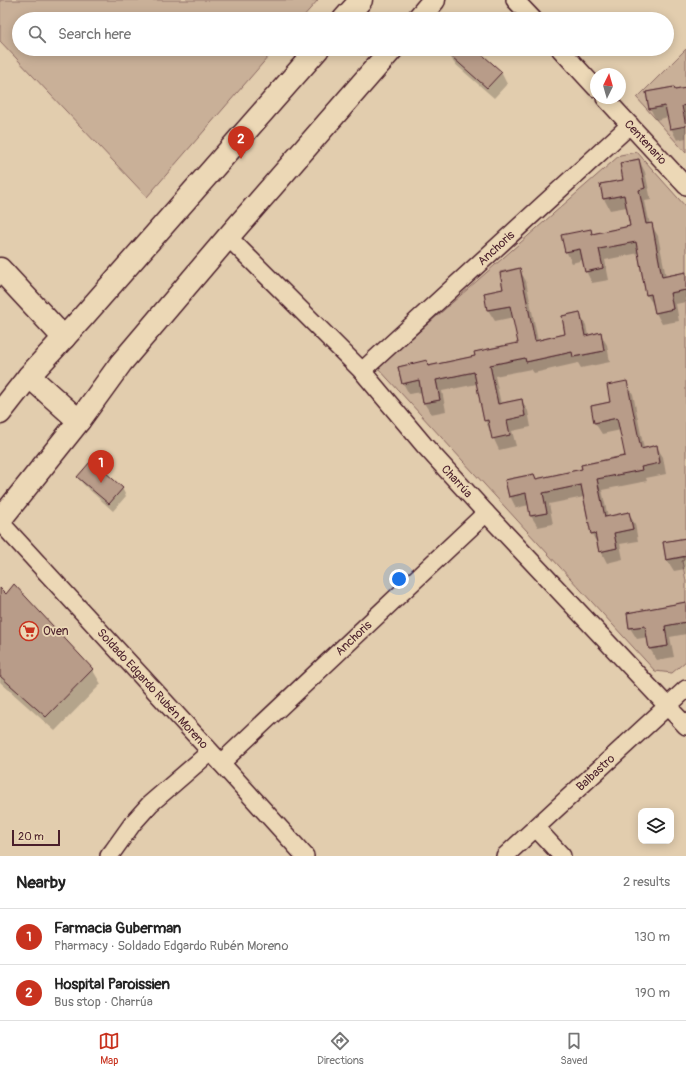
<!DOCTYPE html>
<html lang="en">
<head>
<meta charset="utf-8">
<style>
	body { margin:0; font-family:Pangolin,sans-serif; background:#f6f6f6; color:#222 }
	.controls { position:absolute; right:12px; bottom:12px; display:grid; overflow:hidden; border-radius:8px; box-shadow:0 2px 10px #0003 }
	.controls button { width:36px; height:36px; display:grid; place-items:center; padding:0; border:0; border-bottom:1px solid #e0e0e0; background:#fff; color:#222; font:20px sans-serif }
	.compass { position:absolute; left:590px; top:68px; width:36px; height:36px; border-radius:50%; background:#fff; box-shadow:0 2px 10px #0003; rotate:5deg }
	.scale { position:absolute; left:12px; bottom:10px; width:48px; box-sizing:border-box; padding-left:4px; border:2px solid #4a1f2b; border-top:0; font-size:11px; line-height:14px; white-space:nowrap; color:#4a1f2b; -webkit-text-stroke:3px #ecd8b6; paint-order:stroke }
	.you { position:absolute; left:399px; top:579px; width:14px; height:14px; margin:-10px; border:3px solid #fff; border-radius:50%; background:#1a73e8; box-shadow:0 0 0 6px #1a73e833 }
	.badge { display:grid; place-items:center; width:26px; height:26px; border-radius:50%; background:#c8321e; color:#fff; font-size:13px; font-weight:700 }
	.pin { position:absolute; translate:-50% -33px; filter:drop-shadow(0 1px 2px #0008) }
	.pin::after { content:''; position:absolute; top:21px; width:14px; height:12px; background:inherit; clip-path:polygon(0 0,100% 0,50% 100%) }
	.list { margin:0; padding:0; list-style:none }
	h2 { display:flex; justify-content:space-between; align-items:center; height:52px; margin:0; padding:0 16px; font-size:17px }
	h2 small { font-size:13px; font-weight:400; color:#767676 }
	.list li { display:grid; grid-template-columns:26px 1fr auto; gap:12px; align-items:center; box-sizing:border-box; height:56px; padding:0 16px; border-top:1px solid #e0e0e0 }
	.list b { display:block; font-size:15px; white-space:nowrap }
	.list p { margin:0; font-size:13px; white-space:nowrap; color:#767676 }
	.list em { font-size:13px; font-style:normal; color:#767676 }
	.icon { flex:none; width:22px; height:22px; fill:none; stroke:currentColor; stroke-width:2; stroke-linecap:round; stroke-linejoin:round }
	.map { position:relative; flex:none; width:686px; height:856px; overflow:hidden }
	.search { position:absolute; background:#fff; box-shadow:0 2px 10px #0003; left:12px; right:12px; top:12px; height:44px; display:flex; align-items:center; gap:10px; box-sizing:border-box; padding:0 14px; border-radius:22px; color:#767676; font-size:15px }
	.sheet { height:164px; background:#fff }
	nav { display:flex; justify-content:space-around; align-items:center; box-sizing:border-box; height:56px; border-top:1px solid #e0e0e0; background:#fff; font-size:11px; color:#767676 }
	nav a { display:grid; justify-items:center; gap:2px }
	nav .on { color:#c8321e }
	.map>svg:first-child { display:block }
</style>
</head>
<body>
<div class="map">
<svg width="686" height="856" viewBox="0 0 686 856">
	<rect width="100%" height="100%" fill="#e2cdae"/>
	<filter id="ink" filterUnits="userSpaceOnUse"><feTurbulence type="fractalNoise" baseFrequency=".025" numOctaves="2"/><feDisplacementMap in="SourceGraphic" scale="8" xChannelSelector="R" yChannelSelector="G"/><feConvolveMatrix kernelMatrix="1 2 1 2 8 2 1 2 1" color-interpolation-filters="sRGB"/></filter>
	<g filter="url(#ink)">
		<g fill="#c9b098" stroke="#8a6862" fill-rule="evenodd">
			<path d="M0,0H318L301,19H19V49H275L147,197L0,41Z"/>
			<path d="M686,49V88L675,90L674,87L646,92L649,109L665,106L686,105V153L637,98Z"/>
			<path d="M637,152L686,207V272L662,277L652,224H646L639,190L645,188L639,159L620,163L623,180L600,184L603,199L624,195L630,226L592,234L562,235L565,252L580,249L585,272L603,268L599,249L636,242L646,295L651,294L655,313L673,309L670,293L686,290V538L663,542L666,560L684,557V560L682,561L686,581V602L627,613L629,628L645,626L649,649L668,646L665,626L686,622V661L672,673L655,671L378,368L620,155ZM520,268L535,341L565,334L562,316L580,312L585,336L601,332L604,351L574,357L572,352L526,362L525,358L490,365L498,404L522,399L525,416L507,420H484L474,372L436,380L440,400L423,403L419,380L402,384L398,367L427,361L428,366L475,356V352L520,342L510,306L488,310L484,293L503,289L500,272ZM610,402L641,449L657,445L660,462L641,467V470L597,479L605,517L629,512L633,529L614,533L617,548L599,552L595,533L591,534L581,485L543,493L547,513L531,516L526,493L509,497L505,480L534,474L536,479L582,469L581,465L627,455L617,418L595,423L591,406Z"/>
		</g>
		<g fill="#0003">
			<path d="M450,49H475L501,72L507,84L494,98L454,63L448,52Z"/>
			<path d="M674,88L676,91L686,89V138L677,140L671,128L668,117L656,120L650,108Z"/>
			<path d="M639,160L645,172L651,200L645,201L650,225L651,224L658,236L666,277L686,273V302L676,304L679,321L662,324L656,313L654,306L647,295L639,253L605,260L609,280L592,283L586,271L583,260L572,263L566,251L590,231L593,235L631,227L627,207L610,210L604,199L601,185L624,180Z"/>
			<path d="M519,269L526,281L538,341L567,335L579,314L586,325L588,336L600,333L607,345L610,362L581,368L578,363L534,373L531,369L495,376L501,404L521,400L528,411L531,427L512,431L516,446L499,450L485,420L477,384L442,391L446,411L431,414L424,403L422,392L409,394L403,383L427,362L430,367L476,357L519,343L514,317L495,321L488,310Z"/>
			<path d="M626,382L633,394L644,449L656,446L663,457L666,474L646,478L647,481L602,490L608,517L628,513L635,524L638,541L620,544L623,559L607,563L592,534L584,497L549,504L553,524L538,527L531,516L529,505L516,508L510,496L534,475L537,480L584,470L626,457L621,430L602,434L595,423L592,407L611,402Z"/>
			<path d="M78,477L122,488L126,496L113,511L83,484Z"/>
			<path d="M686,539V576L685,569L674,571L667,560Z"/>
			<path d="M0,590L92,669L101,684L55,731L0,682Z"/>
			<path d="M686,603V634L670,637L674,657L657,660L650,649L648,637L637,639L630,628L628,614Z"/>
		</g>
		<g fill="#b89c89" stroke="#4a1f2b">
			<path d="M443,49H476L502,72L487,88Z"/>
			<path d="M674,87L675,90L686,88V105L682,106L686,126L670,129L665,106L649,109L646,92Z"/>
			<path d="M639,159L645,188L639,190L646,224L652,223L662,277L686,272V290L670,293L673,309L655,313L651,294L646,295L636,242L599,249L603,268L585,272L580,249L565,252L561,235L591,229L592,234L630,226L624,195L603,199L600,184L623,180L620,163Z"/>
			<path d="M520,268L535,341L565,334L562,316L580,312L585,336L601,332L604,351L573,357L572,352L526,362L525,358L490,365L498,404L522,399L525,416L507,420L510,435L492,439L488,420L484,421L474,372L436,380L440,400L423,403L419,380L402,384L398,367L427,360L428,366L475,356L474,352L518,343L510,306L487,310L484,293L503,289L500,273Z"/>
			<path d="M627,381L641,449L657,445L660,463L641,467L642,470L597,479L605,517L629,512L633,529L614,533L617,548L599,552L595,533L591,534L581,485L543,493L547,513L530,516L526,493L509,497L505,480L534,474L536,479L582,469L581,465L625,456L617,418L594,423L591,406L610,402L607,385Z"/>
			<path d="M90,462L95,463L123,488L109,504L77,477Z"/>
			<path d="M686,538V556L666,560L663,542Z"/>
			<path d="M14,584L93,669L46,717L0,676V588L6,594Z"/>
			<path d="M686,602V622L665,626L668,646L649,649L645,626L629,628L627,613Z"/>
		</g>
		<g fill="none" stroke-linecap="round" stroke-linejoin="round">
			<defs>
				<g id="street">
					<path d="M515,0L533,19"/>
					<path d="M560,49L596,88"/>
					<path id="s1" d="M605,98L686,186"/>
					<path id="s2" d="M228,237L362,371L424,445L486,513L686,726"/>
					<path id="s3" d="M362,371L630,125"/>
					<path id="s4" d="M0,522L221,763L305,856"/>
					<path id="s5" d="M221,763L486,513"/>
					<path d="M536,828L562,856"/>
					<path d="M109,856L113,851L133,823L150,804L210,752"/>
					<path id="s6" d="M505,856L686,689"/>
				</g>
				<path id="secondary" d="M0,269L64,338"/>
				<g id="highway">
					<path d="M344,19L361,0"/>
					<path d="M418,19L434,0"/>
					<path d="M29,376L79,421"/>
					<path d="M0,413L29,376L82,318L318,49"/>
					<path d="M0,520L79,421L121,363L228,237L392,49"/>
				</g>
			</defs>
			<use href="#street" stroke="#4a1f2b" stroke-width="20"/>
			<use href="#secondary" stroke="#4a1f2b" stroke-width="25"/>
			<use href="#highway" stroke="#4a1f2b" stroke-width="25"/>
			<use href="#street" stroke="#ecd8b6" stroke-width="17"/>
			<use href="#secondary" stroke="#ecd8b6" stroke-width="22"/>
			<use href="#highway" stroke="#ecd8b6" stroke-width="22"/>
		</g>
	</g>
	<defs>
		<symbol id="supermarket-ring" viewBox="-11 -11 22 22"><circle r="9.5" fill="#ecd8b6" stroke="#c8321e" stroke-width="1.5"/><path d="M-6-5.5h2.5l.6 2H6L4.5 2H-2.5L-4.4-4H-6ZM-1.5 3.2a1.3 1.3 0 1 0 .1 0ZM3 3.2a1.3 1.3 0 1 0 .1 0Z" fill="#c8321e"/></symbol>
	</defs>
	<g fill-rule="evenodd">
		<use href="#supermarket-ring" x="18" y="620" width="22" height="22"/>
	</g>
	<g text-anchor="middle" stroke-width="3.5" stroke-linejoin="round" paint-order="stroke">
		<g font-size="12" fill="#4a1f2b" stroke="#ecd8b6">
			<text dy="4" stroke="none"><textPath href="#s1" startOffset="60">Centenario</textPath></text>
			<text dy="4" stroke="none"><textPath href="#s3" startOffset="182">Anchoris</textPath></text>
			<text dy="4" stroke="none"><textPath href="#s2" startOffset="335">Charrúa</textPath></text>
			<text dy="4" stroke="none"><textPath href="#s5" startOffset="182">Anchoris</textPath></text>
			<text dy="4" stroke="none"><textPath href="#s4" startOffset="226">Soldado Edgardo Rubén Moreno</textPath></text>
			<text dy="4" stroke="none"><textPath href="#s6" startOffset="123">Balbastro</textPath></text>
		</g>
		<g font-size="12" fill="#4a1f2b" stroke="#ecd8b6" text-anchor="start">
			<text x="43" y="635">Oven</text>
		</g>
	</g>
</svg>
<div class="controls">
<button><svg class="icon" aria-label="layers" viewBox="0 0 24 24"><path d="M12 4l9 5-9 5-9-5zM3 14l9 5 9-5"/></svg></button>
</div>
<svg class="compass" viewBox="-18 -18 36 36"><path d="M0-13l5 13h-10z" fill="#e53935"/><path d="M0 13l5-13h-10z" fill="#767676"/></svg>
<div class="scale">20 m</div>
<div class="you"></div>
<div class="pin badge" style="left:101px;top:483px">1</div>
<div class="pin badge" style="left:241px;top:159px">2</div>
<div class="search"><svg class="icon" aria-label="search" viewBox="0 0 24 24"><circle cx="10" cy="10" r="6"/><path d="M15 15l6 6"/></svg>Search here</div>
</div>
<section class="sheet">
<h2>Nearby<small>2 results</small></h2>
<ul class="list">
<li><span class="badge">1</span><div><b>Farmacia Guberman</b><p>Pharmacy · Soldado Edgardo Rubén Moreno</p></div><em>130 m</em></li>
<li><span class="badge">2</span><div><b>Hospital Paroissien</b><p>Bus stop · Charrúa</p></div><em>190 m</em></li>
</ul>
</section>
<nav>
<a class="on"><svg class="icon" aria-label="map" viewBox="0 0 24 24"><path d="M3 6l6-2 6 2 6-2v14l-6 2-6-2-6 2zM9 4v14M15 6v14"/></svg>Map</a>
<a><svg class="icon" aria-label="directions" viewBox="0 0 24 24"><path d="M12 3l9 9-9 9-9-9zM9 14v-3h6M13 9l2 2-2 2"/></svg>Directions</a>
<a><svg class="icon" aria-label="saved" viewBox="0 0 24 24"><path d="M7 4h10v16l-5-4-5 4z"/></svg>Saved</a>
</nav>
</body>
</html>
